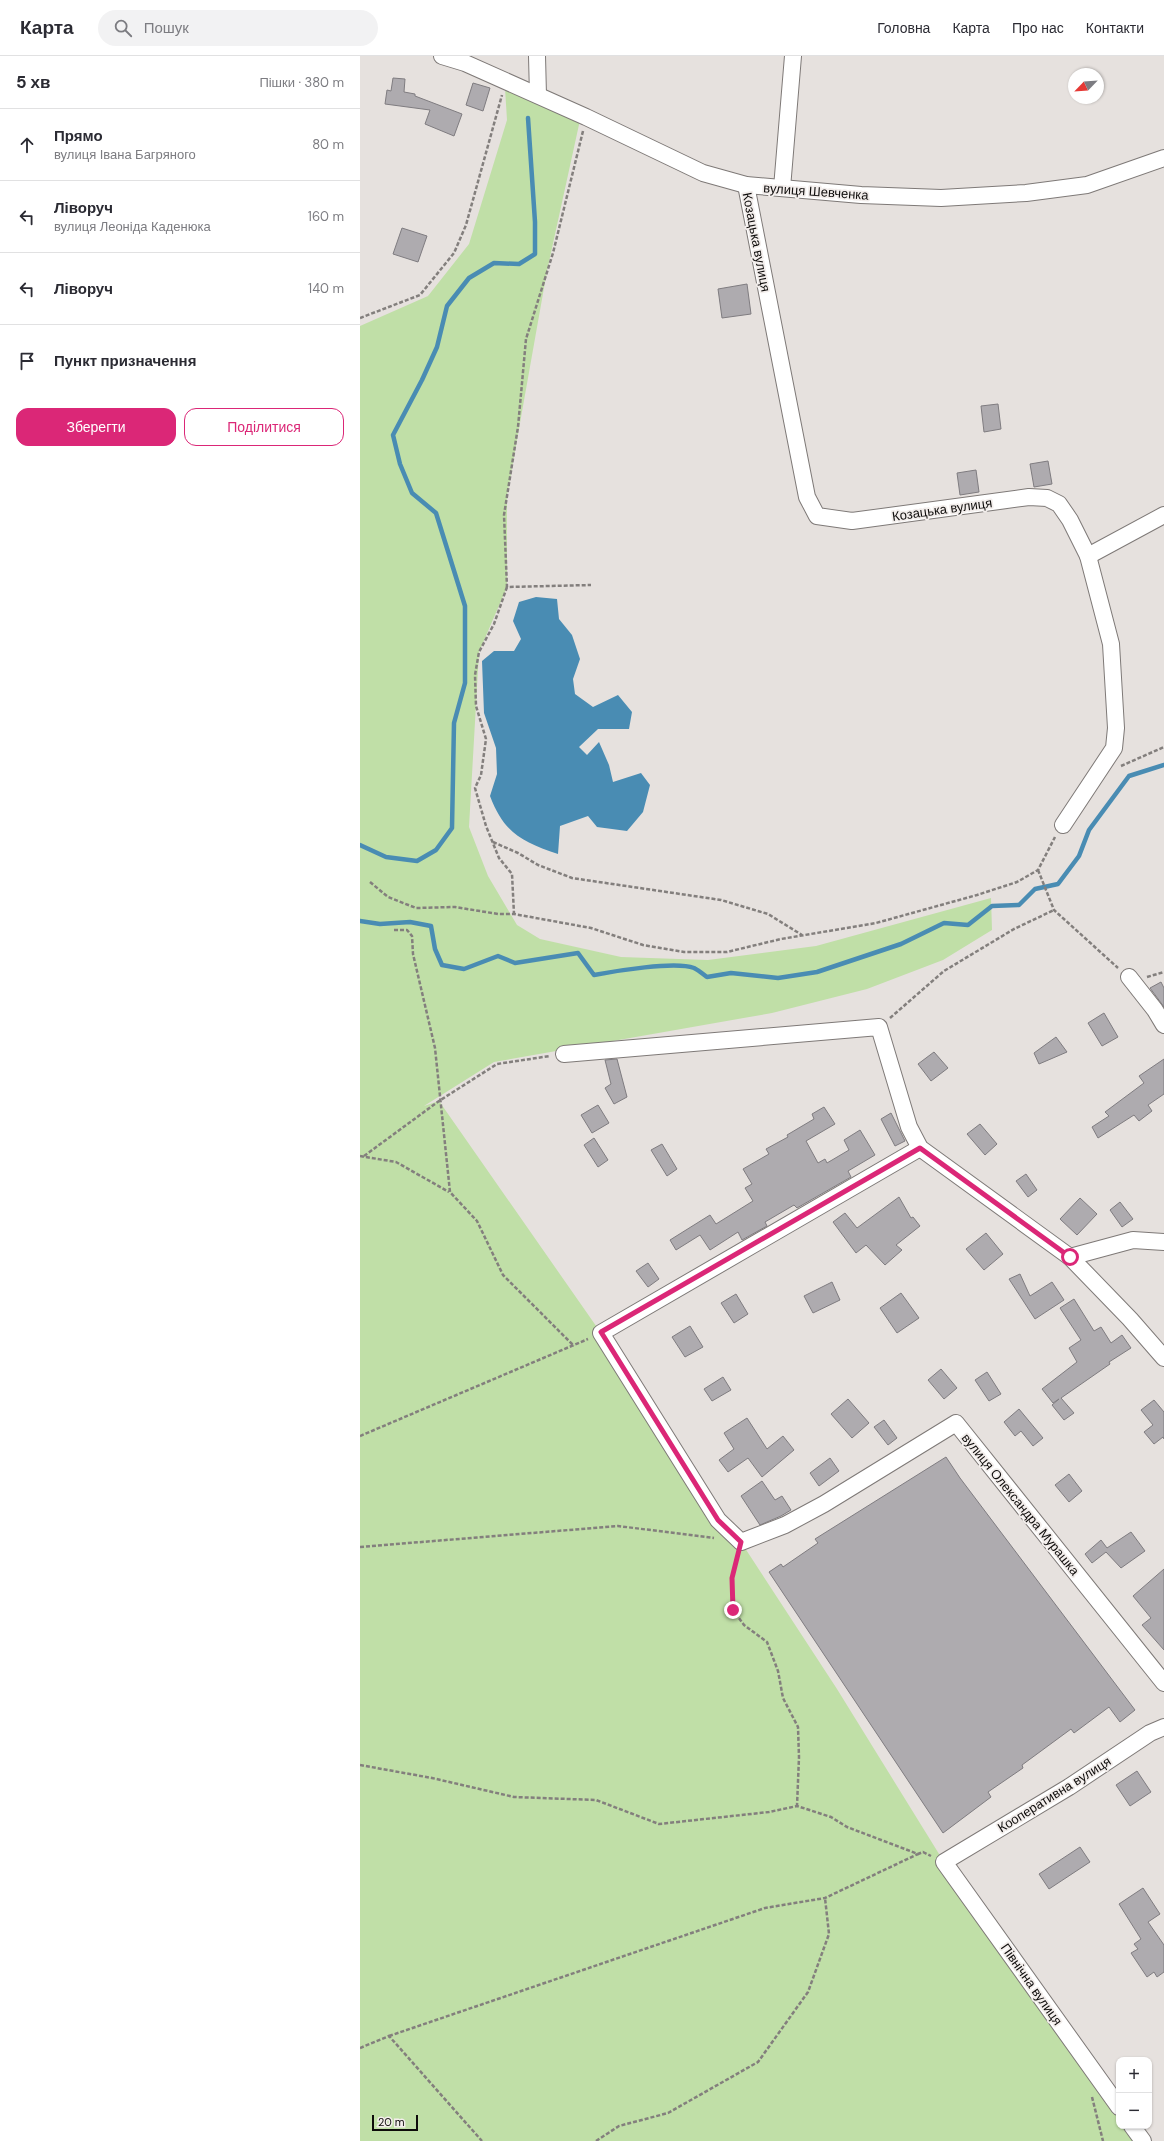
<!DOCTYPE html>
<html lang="uk">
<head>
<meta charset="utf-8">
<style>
	body { margin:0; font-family:"DM Sans",sans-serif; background:#f2f2f3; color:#2b2b33 }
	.controls { position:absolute; right:12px; bottom:12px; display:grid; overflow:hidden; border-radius:8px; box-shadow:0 1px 3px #0004 }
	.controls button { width:36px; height:36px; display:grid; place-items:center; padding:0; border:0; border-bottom:1px solid #e1e1e2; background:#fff; color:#2b2b33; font:20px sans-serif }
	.compass { position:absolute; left:708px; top:12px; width:36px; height:36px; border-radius:50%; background:#fff; box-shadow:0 1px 3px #0004; rotate:245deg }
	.scale { position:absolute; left:12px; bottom:10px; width:46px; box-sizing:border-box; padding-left:4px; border:2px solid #0e0c0b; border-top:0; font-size:11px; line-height:14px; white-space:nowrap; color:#0e0c0b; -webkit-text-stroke:3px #f3eeec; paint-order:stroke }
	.stop { position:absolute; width:12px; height:12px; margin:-9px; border:3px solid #db2777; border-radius:50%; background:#fff }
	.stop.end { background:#db2777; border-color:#fff; box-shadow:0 1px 4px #0008 }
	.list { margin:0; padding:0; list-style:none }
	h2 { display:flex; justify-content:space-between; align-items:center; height:52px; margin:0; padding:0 16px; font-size:17px }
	h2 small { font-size:13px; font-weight:400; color:#7c7c81 }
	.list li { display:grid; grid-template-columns:26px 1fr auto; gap:12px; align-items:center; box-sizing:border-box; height:72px; padding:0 16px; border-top:1px solid #e1e1e2 }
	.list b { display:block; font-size:15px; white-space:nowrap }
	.list p { margin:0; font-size:13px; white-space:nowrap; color:#7c7c81 }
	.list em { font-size:13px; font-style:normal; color:#7c7c81 }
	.actions { display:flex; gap:8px; padding:12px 16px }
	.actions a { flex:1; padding:9px 0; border:1px solid #db2777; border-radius:12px; text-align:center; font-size:14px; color:#db2777 }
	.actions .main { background:#db2777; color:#fff }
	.icon { flex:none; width:22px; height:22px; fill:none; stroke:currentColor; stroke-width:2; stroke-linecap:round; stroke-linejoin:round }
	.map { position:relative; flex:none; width:804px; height:2085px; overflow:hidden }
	header { display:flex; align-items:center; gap:24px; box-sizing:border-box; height:56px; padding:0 20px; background:#fff; border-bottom:1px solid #e1e1e2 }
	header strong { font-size:19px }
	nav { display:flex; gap:22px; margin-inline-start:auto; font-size:14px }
	.search { width:280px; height:36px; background:#f2f2f3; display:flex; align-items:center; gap:10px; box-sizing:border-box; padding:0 14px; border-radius:22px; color:#7c7c81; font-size:15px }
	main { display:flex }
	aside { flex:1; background:#fff }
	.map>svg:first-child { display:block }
</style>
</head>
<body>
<header>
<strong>Карта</strong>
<div class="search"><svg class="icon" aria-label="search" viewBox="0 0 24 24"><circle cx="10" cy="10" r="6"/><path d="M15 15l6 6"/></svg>Пошук</div>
<nav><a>Головна</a><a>Карта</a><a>Про нас</a><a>Контакти</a></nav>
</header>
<main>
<aside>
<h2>5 хв<small>Пішки · 380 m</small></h2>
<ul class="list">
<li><svg class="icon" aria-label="ahead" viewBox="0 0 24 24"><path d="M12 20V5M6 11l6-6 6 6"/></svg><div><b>Прямо</b><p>вулиця Івана Багряного</p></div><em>80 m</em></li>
<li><svg class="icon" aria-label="left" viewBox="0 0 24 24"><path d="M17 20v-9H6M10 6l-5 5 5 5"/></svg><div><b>Ліворуч</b><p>вулиця Леоніда Каденюка</p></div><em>160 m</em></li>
<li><svg class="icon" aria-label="left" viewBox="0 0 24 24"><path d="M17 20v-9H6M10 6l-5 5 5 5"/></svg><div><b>Ліворуч</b></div><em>140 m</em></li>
<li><svg class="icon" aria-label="arrive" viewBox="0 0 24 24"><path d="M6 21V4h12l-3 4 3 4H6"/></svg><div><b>Пункт призначення</b></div></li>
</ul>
<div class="actions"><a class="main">Зберегти</a><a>Поділитися</a></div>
</aside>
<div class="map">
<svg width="804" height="2085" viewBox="0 0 804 2085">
	<rect width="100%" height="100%" fill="#e6e1de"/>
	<path fill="#c0dfa7" d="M145,32L220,64L187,215L147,440V531L119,596L109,771L128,820L157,869L180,883L261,901L348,904L456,890L631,842L632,874L583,904L507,933L412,957L134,1006L64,1050L79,1045L241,1277L381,1486L477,1633L584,1806L759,2051V2070H772L783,2085H0V270L68,240L109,188L147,64Z"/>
	<path fill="#498cb3" d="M176,541L197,543L199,563L212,579L220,603L213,623L215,638L233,651L258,639L272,656L269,673H238L219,691L227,699L239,686L249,709L253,726L281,717L290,729L283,756L267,775L237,771L228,760L200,770L198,798C162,786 144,777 130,740L137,718L136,692L124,657L122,605L134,595H154L161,583L153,565L159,546Z"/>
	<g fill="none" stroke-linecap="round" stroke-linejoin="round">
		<g stroke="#498cb3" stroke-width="4.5">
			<path d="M0,789L26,801L57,805L76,794L92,772L94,667L105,627V550L76,457L52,437L40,408L33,379L62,324L77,291L87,250L109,222L134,207L159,208L175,198V166L168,62"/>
			<path d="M0,865L20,868L50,866L71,870L75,893L82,909L104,913L138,900L155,907L218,897L234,919C255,915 315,905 334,912C338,914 343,918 347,921L371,917L418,922L457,916L541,888L584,867L608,869L632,850L659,849L675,833L698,828L719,800L729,774L769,720L804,709"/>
		</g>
	</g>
	<g fill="#aeabaf" stroke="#7f7c80">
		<path d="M33,22L45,23L44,36L55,38V40L102,58L94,80L65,68L70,54L25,48L27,34L31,35Z"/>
		<path d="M113,27L130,32L123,55L106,49Z"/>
		<path d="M42,172L67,180L58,206L33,198Z"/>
		<path d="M387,228L391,258L362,262L358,233Z"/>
		<path d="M638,348L641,373L624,376L621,350Z"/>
		<path d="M688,405L692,428L674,431L670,408Z"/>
		<path d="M616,414L619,436L600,439L597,417Z"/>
		<path d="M801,926L804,932V951L790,932Z"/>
		<path d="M744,957L758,981L742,990L728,967Z"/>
		<path d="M696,981L707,996L679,1008L674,997Z"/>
		<path d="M574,996L588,1012L571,1025L558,1008Z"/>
		<path d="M257,1003L267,1041L254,1048L245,1032L251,1028L245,1004Z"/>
		<path d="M804,1003V1038L788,1049L792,1055L779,1065L774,1059L738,1082L732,1071L749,1060L745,1056L784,1027L779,1020Z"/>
		<path d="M238,1049L249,1067L232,1077L221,1059Z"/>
		<path d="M464,1051L475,1068L446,1085L458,1107L465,1103L467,1107L489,1094L484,1084L500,1074L515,1099L488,1115L491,1121L437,1152L434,1149L405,1166L407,1170L382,1184L378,1176L350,1194L340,1179L316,1194L310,1184L350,1159L356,1168L393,1145L385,1132L392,1128L383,1113L409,1098L406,1093L428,1081L427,1079L454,1063L452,1058Z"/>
		<path d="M531,1057L545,1085L535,1090L521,1063Z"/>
		<path d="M620,1068L637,1088L625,1099L607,1078Z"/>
		<path d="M234,1082L248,1104L238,1111L224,1089Z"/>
		<path d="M302,1088L317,1113L307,1120L291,1094Z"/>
		<path d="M666,1118L677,1134L668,1141L656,1125Z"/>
		<path d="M539,1141L551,1162L553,1161L560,1170L536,1189L542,1194L525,1209L506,1189L496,1197L473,1166L485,1157L497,1172Z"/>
		<path d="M720,1142L737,1158L717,1179L700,1163Z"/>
		<path d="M760,1146L773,1163L762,1171L750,1154Z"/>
		<path d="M626,1177L643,1198L624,1214L606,1193Z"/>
		<path d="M288,1207L299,1223L288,1231L276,1215Z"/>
		<path d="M660,1218L670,1240L692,1226L704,1244L675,1263L649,1223Z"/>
		<path d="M472,1226L480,1244L453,1257L444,1240Z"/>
		<path d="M541,1237L559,1262L537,1277L520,1252Z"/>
		<path d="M376,1238L388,1258L374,1267L361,1247Z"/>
		<path d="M714,1243L734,1275L741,1271L751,1287L762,1279L771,1292L749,1306L750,1308L701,1342L714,1357L704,1364L692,1349L699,1343L693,1347L682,1333L717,1306L709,1292L721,1284L700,1252Z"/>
		<path d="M330,1270L343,1291L325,1301L312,1281Z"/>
		<path d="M581,1313L597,1332L584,1343L568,1324Z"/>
		<path d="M627,1316L641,1338L629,1345L615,1324Z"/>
		<path d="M363,1321L371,1334L352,1345L344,1333Z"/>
		<path d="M488,1343L509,1367L492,1382L471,1358Z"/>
		<path d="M794,1344L804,1356V1383L803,1381L794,1388L784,1376L793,1369L781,1354Z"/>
		<path d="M659,1353L683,1382L673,1390L661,1375L655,1380L644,1366Z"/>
		<path d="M387,1362L407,1393L423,1380L434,1394L402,1421L388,1402L368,1416L359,1404L374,1393L364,1377Z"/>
		<path d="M524,1364L537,1382L528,1389L514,1371Z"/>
		<path d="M586,1401L600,1422L775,1654L760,1666L749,1651L714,1677L711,1673L662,1709L663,1712L628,1736L631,1741L583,1777L409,1516L421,1508L423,1511L458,1487L455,1483Z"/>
		<path d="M470,1402L479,1415L459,1430L450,1417Z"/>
		<path d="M709,1418L722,1435L709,1446L695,1429Z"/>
		<path d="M402,1425L415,1444L422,1440L431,1454L421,1460L400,1469L381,1440Z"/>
		<path d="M771,1476L785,1495L761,1512L746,1496L732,1507L725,1498L741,1484L747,1492Z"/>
		<path d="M804,1513V1594L782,1569L791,1562L773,1540Z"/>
		<path d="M777,1715L791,1736L770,1750L756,1729Z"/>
		<path d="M720,1791L730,1806L689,1833L679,1818Z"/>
		<path d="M783,1832L800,1858L788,1866L804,1889V1916L797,1921L794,1916L787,1921L771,1897L778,1893L774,1888L781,1883L759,1848Z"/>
	</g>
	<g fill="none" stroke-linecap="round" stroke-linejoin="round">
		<defs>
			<g id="street">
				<path d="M82,0L105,7L226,61L343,117L386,129L501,139L581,142L666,137L727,129L804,102"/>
				<path d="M177,0L178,39"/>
				<path d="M386,129L447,441L457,460L492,465L669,441L687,442L699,448L710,464L728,500L751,588L756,672L754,692L703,769"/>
				<path d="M422,132L433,0"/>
				<path d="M728,500L804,459"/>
				<path d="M769,921L795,954L804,969"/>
				<path d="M204,998L519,971L549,1071L560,1092L710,1201L770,1263L804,1302"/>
				<path d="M560,1092L241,1277L358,1464L381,1486L425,1469L464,1448L596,1367L804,1627"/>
				<path d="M710,1201L773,1184L804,1186"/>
				<path d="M759,2051L584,1806L709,1731L790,1677L804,1671"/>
				<path d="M772,2070L783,2085"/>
			</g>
		</defs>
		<use href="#street" stroke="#7e7977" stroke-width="18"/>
		<g stroke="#837f7d" stroke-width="2.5" stroke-dasharray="4 2" stroke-linecap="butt">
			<path d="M223,75L193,197L166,283L158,371L144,459L147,531L231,529"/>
			<path d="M0,262L60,239L94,197L106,169L142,39"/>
			<path d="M147,531L134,568L119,596L115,619L116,650L126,683L121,719L115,732L126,770L139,802L152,818L154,858"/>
			<path d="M761,710L804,691"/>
			<path d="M133,786L158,797L178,809L212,822L361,844L408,858L442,879"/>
			<path d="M678,814L694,854L758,912"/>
			<path d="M10,826L28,841L56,852L95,851L138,858H154L231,872L283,889L324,896H367L421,883L516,867L617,839L657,826L678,814L695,781"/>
			<path d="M34,874H47L52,880L53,898L75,992L90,1136L117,1165L143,1219L214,1290"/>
			<path d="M787,921L804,916"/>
			<path d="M530,962L584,915L654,873L694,854"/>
			<path d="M0,1100L36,1106L89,1136"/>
			<path d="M4,1100L79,1045L137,1008L190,1000"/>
			<path d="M0,1380L228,1283"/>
			<path d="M0,1491L258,1470L354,1482"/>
			<path d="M378,1499L372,1522L373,1554L384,1569L407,1586L418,1615L423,1642L438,1671L439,1701L437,1750"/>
			<path d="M0,1709L72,1722L154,1741L236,1744L299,1768L409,1756L437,1750L471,1761L487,1771L558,1798L563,1796L571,1800"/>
			<path d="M29,1980L405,1852L465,1842L558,1798"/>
			<path d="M0,1992L29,1980L122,2085"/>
			<path d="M732,2041L743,2085"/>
			<path d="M236,2085L259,2070L308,2057L398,2006L448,1936L469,1878L465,1842"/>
		</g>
		<use href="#street" stroke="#fff" stroke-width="16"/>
	</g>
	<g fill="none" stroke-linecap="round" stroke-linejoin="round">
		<path stroke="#db2777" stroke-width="5" d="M373,1554L372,1522L381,1486L358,1464L241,1276L560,1092L710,1201"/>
	</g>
	<g text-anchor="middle" stroke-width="3.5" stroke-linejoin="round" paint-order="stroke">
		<g font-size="13" fill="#0e0c0b" stroke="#f3eeec">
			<text transform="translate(456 135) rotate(4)" y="5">вулиця Шевченка</text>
			<text transform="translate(397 186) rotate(79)" y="5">Козацька вулиця</text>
			<text transform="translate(582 453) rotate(-8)" y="5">Козацька вулиця</text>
			<text transform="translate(661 1448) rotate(51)" y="5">вулиця Олександра Мурашка</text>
			<text transform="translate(694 1738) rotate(-32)" y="5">Кооперативна вулиця</text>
			<text transform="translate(672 1928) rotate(55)" y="5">Північна вулиця</text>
		</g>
	</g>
</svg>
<div class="controls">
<button>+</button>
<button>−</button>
</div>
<svg class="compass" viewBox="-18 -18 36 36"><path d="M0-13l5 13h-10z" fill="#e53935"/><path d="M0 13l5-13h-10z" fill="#7c7c81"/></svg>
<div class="scale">20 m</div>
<div class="stop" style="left:710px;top:1201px"></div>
<div class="stop end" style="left:373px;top:1554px"></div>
</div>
</main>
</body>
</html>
